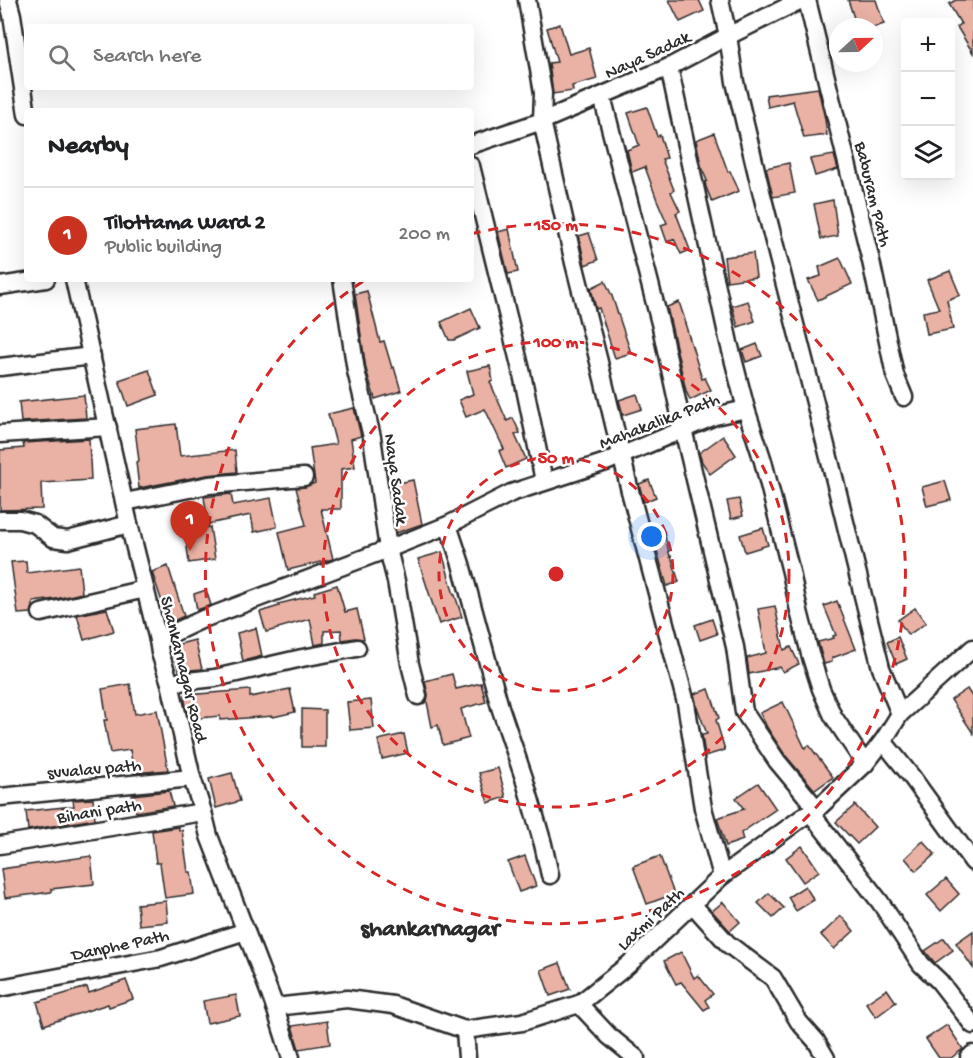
<!DOCTYPE html>
<html lang="en">
<head>
<meta charset="utf-8">
<style>
	body { margin:0; font-family:"Gochi Hand",sans-serif; background:#f2f2f2; color:#202124 }
	.controls { position:absolute; right:18px; top:18px; display:grid; overflow:hidden; border-radius:6px; box-shadow:0 6px 24px #0002 }
	.controls button { width:54px; height:54px; display:grid; place-items:center; padding:0; border:0; border-bottom:2px solid #e0e0e0; background:#fff; color:#202124; font:30px sans-serif }
	.compass { position:absolute; left:829px; top:18px; width:54px; height:54px; border-radius:50%; background:#fff; box-shadow:0 6px 24px #0002; rotate:68deg }
	.you { position:absolute; left:652px; top:537px; width:21px; height:21px; margin:-15px; border:4px solid #fff; border-radius:50%; background:#1a73e8; box-shadow:0 0 0 9px #1a73e833 }
	.badge { display:grid; place-items:center; width:39px; height:39px; border-radius:50%; background:#c8321e; color:#fff; font-size:20px; font-weight:700 }
	.pin { position:absolute; translate:-50% -50px; filter:drop-shadow(0 2px 3px #0008) }
	.pin::after { content:''; position:absolute; top:32px; width:21px; height:18px; background:inherit; clip-path:polygon(0 0,100% 0,50% 100%) }
	.list { margin:0; padding:0; list-style:none }
	h2 { display:flex; justify-content:space-between; align-items:center; height:78px; margin:0; padding:0 24px; font-size:26px }
	h2 small { font-size:20px; font-weight:400; color:#757577 }
	.list li { display:grid; grid-template-columns:39px 1fr auto; gap:18px; align-items:center; box-sizing:border-box; height:96px; padding:0 24px; border-top:2px solid #e0e0e0 }
	.list b { display:block; font-size:22px; white-space:nowrap }
	.list p { margin:0; font-size:20px; white-space:nowrap; color:#757577 }
	.list em { font-size:20px; font-style:normal; color:#757577 }
	.icon { flex:none; width:33px; height:33px; fill:none; stroke:currentColor; stroke-width:2; stroke-linecap:round; stroke-linejoin:round }
	.map { position:relative; flex:none; width:973px; height:1058px; overflow:hidden }
	.search { position:absolute; background:#fff; box-shadow:0 6px 24px #0002; left:24px; top:24px; width:450px; height:66px; display:flex; align-items:center; gap:15px; box-sizing:border-box; padding:0 21px; border-radius:6px; color:#757577; font-size:22px }
	.panel { position:absolute; background:#fff; box-shadow:0 6px 24px #0002; left:24px; top:108px; width:450px; height:174px; border-radius:6px }
	.map>svg:first-child { display:block }
</style>
</head>
<body>
<div class="map">
<svg width="973" height="1058" viewBox="0 0 973 1058">
	<rect width="100%" height="100%" fill="#fff"/>
	<filter id="ink" filterUnits="userSpaceOnUse"><feTurbulence type="fractalNoise" baseFrequency=".0167" numOctaves="2"/><feDisplacementMap in="SourceGraphic" scale="12" xChannelSelector="R" yChannelSelector="G"/><feConvolveMatrix kernelMatrix="1 2 1 2 8 2 1 2 1" color-interpolation-filters="sRGB"/></filter>
	<g filter="url(#ink)">
		<g fill="#eab1a5" stroke="#2b2b2b" stroke-width="1.5">
			<path d="M669,0H699L704,11L680,22Z"/>
			<path d="M848,0H876L884,24L875,27H857Z"/>
			<path d="M956,0H973V53L957,27L961,24L949,4Z"/>
			<path d="M560,24L569,54L589,48L597,79L572,86L573,91L553,94L549,63L557,62L547,28Z"/>
			<path d="M818,88L825,119L827,135L804,138L793,101L768,107L766,95Z"/>
			<path d="M647,107L657,136L660,135L667,158L662,159L674,190L671,192L680,211L676,213L690,250L681,254L674,239L667,242L661,225L667,223L657,200L645,167L632,172L627,150L639,145L628,113Z"/>
			<path d="M714,133L728,172L730,171L739,191L712,202L706,187L705,182L707,181L701,165L696,140Z"/>
			<path d="M834,155L838,169L815,176L810,159Z"/>
			<path d="M789,163L795,193L773,197L766,168Z"/>
			<path d="M833,200L838,236L821,239L814,204Z"/>
			<path d="M509,229L518,272L508,274L498,232Z"/>
			<path d="M589,233L598,260L585,265L579,236Z"/>
			<path d="M753,253L756,277L727,281L724,257Z"/>
			<path d="M840,258L852,284L818,300L808,280L821,276L819,267Z"/>
			<path d="M950,271L960,295L947,300L953,329L927,334L923,312L939,309L927,280Z"/>
			<path d="M605,281L612,296L631,353L615,358L599,308L596,309L591,288Z"/>
			<path d="M367,291L380,342L384,341L392,368L394,367L401,391L375,399L366,369L355,294Z"/>
			<path d="M748,301L755,321L738,327L732,306Z"/>
			<path d="M679,302L685,320H684L702,379L705,378L711,390L690,400L686,391L667,307Z"/>
			<path d="M471,308L480,328L454,340H449L441,322Z"/>
			<path d="M757,344L762,356L746,362L742,350Z"/>
			<path d="M490,366L493,381L490,382L507,421L513,418L520,433L515,435L526,459L506,468L499,451L504,449L485,409L466,417L459,400L473,394L467,371Z"/>
			<path d="M149,370L158,395L128,406L119,380Z"/>
			<path d="M637,394L642,409L623,415L619,400Z"/>
			<path d="M84,395L86,418L21,422L19,402Z"/>
			<path d="M354,408L361,436L351,439L355,467L341,469V509H321L333,559L288,570L279,532L306,525L296,488L305,487L315,483L310,448L336,444L328,414Z"/>
			<path d="M176,424L180,456L235,450L237,472L207,475L139,488L136,462L139,461L135,429Z"/>
			<path d="M723,436L736,455L710,474L702,462L699,453Z"/>
			<path d="M89,439L91,480L41,483L42,509L0,510V450L24,448L23,443Z"/>
			<path d="M413,480L422,524L396,533L389,485Z"/>
			<path d="M649,480L656,497L644,502L639,484Z"/>
			<path d="M945,481L951,500L927,506L922,487Z"/>
			<path d="M231,494L233,505L271,498L277,527L254,532L251,515L208,524L204,497Z"/>
			<path d="M739,499L743,516L731,519L727,501Z"/>
			<path d="M210,527L215,559L189,563L185,531Z"/>
			<path d="M763,528L768,545L745,552L740,535Z"/>
			<path d="M664,531L670,557L671,556L679,582L667,586L652,533Z"/>
			<path d="M442,552L454,595H455L462,617L439,624L418,559Z"/>
			<path d="M26,561L27,573L79,566L82,593L56,599L33,602V606L31,613L18,614L11,562Z"/>
			<path d="M168,566L184,616L169,623L152,572Z"/>
			<path d="M337,585L345,612L357,609L364,639L355,638L342,640L341,630L324,631V643L315,645L310,619L278,628V629L266,632L260,612L279,606L278,604L315,595L314,592Z"/>
			<path d="M206,590L211,605L197,610L194,594Z"/>
			<path d="M837,601L856,649L832,658V662L824,664L818,642L834,638L833,636L836,635L824,606Z"/>
			<path d="M775,606L784,650L791,647L799,664L783,672L780,667L749,674L747,658L766,653L758,609Z"/>
			<path d="M915,608L926,623L908,635L898,620Z"/>
			<path d="M107,609L114,631L84,640L77,615Z"/>
			<path d="M712,619L717,634L700,640L695,625Z"/>
			<path d="M256,628L262,656L243,661L237,633Z"/>
			<path d="M898,637L907,659L896,664L887,642Z"/>
			<path d="M195,640L202,669L179,671L172,646Z"/>
			<path d="M452,674L456,689L481,683L486,702L461,709L469,738L443,745L438,725L432,727L427,702L428,694L425,681Z"/>
			<path d="M130,684L135,714L157,710L168,770L134,773L130,750L110,753L104,720H107L102,689Z"/>
			<path d="M290,689L295,712L273,717V716L220,720V716L189,719L185,702V695L250,690V697Z"/>
			<path d="M709,689L719,718L716,720L725,750L705,756L702,735L707,734L697,707L694,694Z"/>
			<path d="M967,689L973,698V733L951,700Z"/>
			<path d="M371,700L374,728L350,730L347,702Z"/>
			<path d="M783,702L805,748L809,745L833,777L815,790L785,755L768,729L760,713Z"/>
			<path d="M302,709L325,710V747H302Z"/>
			<path d="M404,734L408,753L382,759L378,740Z"/>
			<path d="M498,768L506,797L488,803L479,773Z"/>
			<path d="M232,773L240,801L216,808L209,779Z"/>
			<path d="M758,783L776,809L741,833L743,840L726,846L717,818L744,809L736,798Z"/>
			<path d="M169,791L173,806L136,812L132,795Z"/>
			<path d="M93,799L95,819L28,830L26,811L74,806L73,800Z"/>
			<path d="M855,805L875,827L857,844L836,822Z"/>
			<path d="M178,827L179,830H182L188,872H191L194,894L165,898L160,863H156L152,831Z"/>
			<path d="M923,841L935,854L916,871L905,858Z"/>
			<path d="M802,846L819,871L803,882L786,858Z"/>
			<path d="M91,856L94,884L51,889V892L5,898L1,869Z"/>
			<path d="M525,856L536,886L519,892L508,862Z"/>
			<path d="M660,856L674,894L647,904L633,866Z"/>
			<path d="M946,879L959,894L941,911L927,895Z"/>
			<path d="M805,886L814,900L796,911L788,897Z"/>
			<path d="M769,893L784,908L773,918L758,903Z"/>
			<path d="M166,901L168,922L139,925L137,904Z"/>
			<path d="M723,902L740,922L730,931L712,911Z"/>
			<path d="M841,916L854,931L834,949L821,935Z"/>
			<path d="M973,931V968L956,943Z"/>
			<path d="M944,938L953,950L935,963L925,951Z"/>
			<path d="M681,952L694,978L698,975L713,994L705,1000L709,1007L704,1010L681,982L676,984L664,961Z"/>
			<path d="M560,963L570,989L550,996L541,970Z"/>
			<path d="M126,980L133,999L109,1007L108,1004L44,1025L37,1002L87,987L89,993Z"/>
			<path d="M887,989L896,1002L876,1017L866,1003Z"/>
			<path d="M236,995L240,1016L207,1023L203,1001Z"/>
			<path d="M327,1021L330,1044L299,1049L292,1026Z"/>
			<path d="M947,1025L963,1049L951,1058H939L926,1039Z"/>
		</g>
		<g fill="none" stroke-linecap="round" stroke-linejoin="round">
			<defs>
				<g id="minor">
					<path d="M8,0L12,15L27,115"/>
					<path d="M527,0L543,93L542,121L574,263L599,362L630,491L686,703L703,808L722,876"/>
					<path d="M720,0L728,36L735,82L761,191L834,477L868,616L881,668L900,714"/>
					<path d="M807,0L871,261L895,375L904,397"/>
					<path d="M669,67L729,343L746,409L763,461L791,572L799,611L810,654L821,689L833,716L865,764"/>
					<path d="M602,96L661,327L683,429L735,647L744,712L777,761L817,809"/>
					<path d="M471,145L542,121L669,67L728,36L801,0"/>
					<path d="M471,166L522,374L544,481"/>
					<path d="M74,279L129,524L158,640L160,653L170,683L192,778L203,812L209,836L275,1007L291,1058"/>
					<path d="M342,279L356,371L372,437L388,549L396,581L410,664L418,696"/>
					<path d="M0,286L46,279"/>
					<path d="M0,367L92,356"/>
					<path d="M0,434L108,427"/>
					<path d="M125,502L209,485L304,477"/>
					<path d="M0,520H20L35,524L53,538L68,540L129,524"/>
					<path d="M448,525L461,564L500,707L524,778L543,844L550,875"/>
					<path d="M41,613L145,589"/>
					<path d="M158,640L203,619L388,549L448,525L511,493L606,462L715,416L746,409"/>
					<path d="M170,683L215,678L302,658L357,648"/>
					<path d="M883,741L911,776L973,862"/>
					<path d="M0,797L192,778"/>
					<path d="M810,812L880,902L921,964L939,981L973,1025"/>
					<path d="M0,845L203,812"/>
					<path d="M693,905L728,944L773,978L799,1022L816,1041L826,1058"/>
					<path d="M0,988L161,958L246,931"/>
					<path d="M579,1004L609,1036L636,1058"/>
					<path d="M275,1007L347,999L393,1005L465,1030L522,1022L579,1004L628,965L722,876L810,812L817,809L865,764L883,741L900,714L973,648"/>
					<path d="M465,1030L467,1058"/>
					<path d="M969,1058L973,1054"/>
				</g>
			</defs>
			<use href="#minor" stroke="#2b2b2b" stroke-width="21"/>
			<use href="#minor" stroke="#fff" stroke-width="16"/>
		</g>
	</g>
	<g fill="none" stroke="#d62828" stroke-width="3" stroke-dasharray="10 8">
		<circle cx="556" cy="574" r="117"/>
		<circle cx="556" cy="574" r="233"/>
		<path d="M471 234A350 350 0 1 1 365 280"/>
	</g>
	<g text-anchor="middle" stroke-width="5" stroke-linejoin="round" paint-order="stroke">
		<g font-size="18" fill="#2b2b2b" stroke="#fff">
			<text transform="translate(647 54) rotate(-25)" y="6">Naya Sadak</text>
			<text transform="translate(874 194) rotate(76)" y="6">Baburam Path</text>
			<text transform="translate(659 420) rotate(-21)" y="6">Mahakalika Path</text>
			<text transform="translate(397 479) rotate(82)" y="6">Naya Sadak</text>
			<text transform="translate(185 669) rotate(76)" y="6">Shankarnagar Road</text>
			<text transform="translate(94 768) rotate(-5)" y="6">svvalav path</text>
			<text transform="translate(99 810) rotate(-9)" y="6">Bihani path</text>
			<text transform="translate(650 918) rotate(-43)" y="6">Laxmi Path</text>
			<text transform="translate(120 944) rotate(-12)" y="6">Danphe Path</text>
		</g>
		<g font-size="24" font-weight="bold" fill="#2b2b2b" stroke="#fff">
			<text x="430" y="935">shankarnagar</text>
		</g>
	</g>
	<circle cx="556" cy="574" r="9" fill="#d62828" stroke="#fff" stroke-width="3"/>
	<g font-size="18" text-anchor="middle" font-weight="bold" fill="#d62828" stroke="#fff" stroke-width="5" stroke-linejoin="round" paint-order="stroke">
		<text x="556" y="230">150 m</text>
		<text x="556" y="347">100 m</text>
		<text x="556" y="463">50 m</text>
	</g>
</svg>
<div class="controls">
<button>+</button>
<button>−</button>
<button><svg class="icon" aria-label="layers" viewBox="0 0 24 24"><path d="M12 4l9 5-9 5-9-5zM3 14l9 5 9-5"/></svg></button>
</div>
<svg class="compass" viewBox="-18 -18 36 36"><path d="M0-13l5 13h-10z" fill="#e53935"/><path d="M0 13l5-13h-10z" fill="#757577"/></svg>
<div class="you"></div>
<div class="pin badge" style="left:190px;top:551px">1</div>
<div class="search"><svg class="icon" aria-label="search" viewBox="0 0 24 24"><circle cx="10" cy="10" r="6"/><path d="M15 15l6 6"/></svg>Search here</div>
<section class="panel">
<h2>Nearby<small></small></h2>
<ul class="list">
<li><span class="badge">1</span><div><b>Tilottama Ward 2</b><p>Public building</p></div><em>200 m</em></li>
</ul>
</section>
</div>
</body>
</html>
